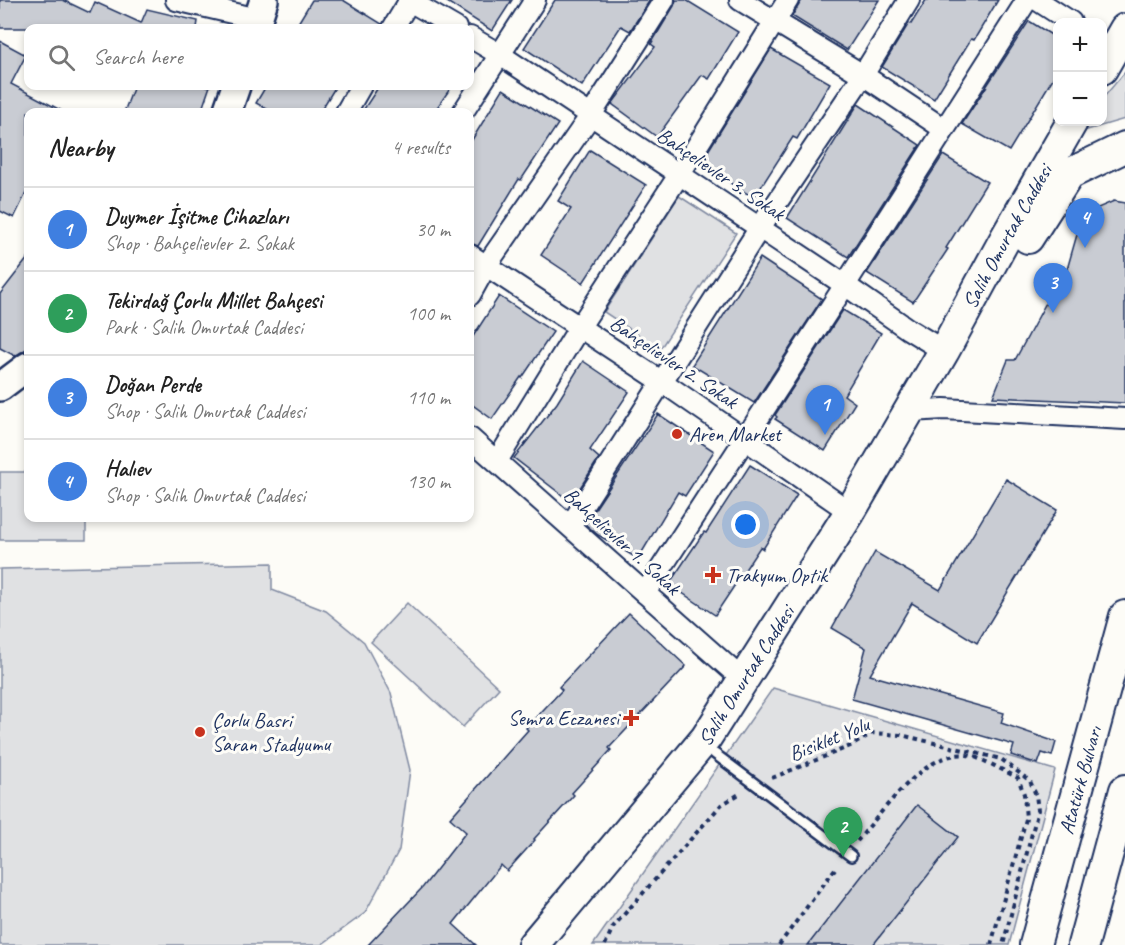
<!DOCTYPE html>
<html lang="en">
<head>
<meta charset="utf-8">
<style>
	body { margin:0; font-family:Caveat,sans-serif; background:#f6f6f6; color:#222 }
	.controls { position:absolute; right:18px; top:18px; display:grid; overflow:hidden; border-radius:12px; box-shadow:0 3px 9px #0003 }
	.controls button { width:54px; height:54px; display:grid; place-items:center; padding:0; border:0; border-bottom:2px solid #e0e0e0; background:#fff; color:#222; font:30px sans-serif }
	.you { position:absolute; left:746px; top:525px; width:21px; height:21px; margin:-15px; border:4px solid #fff; border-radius:50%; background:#1a73e8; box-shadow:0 0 0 9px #1a73e833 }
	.badge { display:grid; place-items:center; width:39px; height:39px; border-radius:50%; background:#c8321e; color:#fff; font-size:20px; font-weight:700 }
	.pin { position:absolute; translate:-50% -50px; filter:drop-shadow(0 2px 3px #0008) }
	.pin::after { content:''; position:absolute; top:32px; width:21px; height:18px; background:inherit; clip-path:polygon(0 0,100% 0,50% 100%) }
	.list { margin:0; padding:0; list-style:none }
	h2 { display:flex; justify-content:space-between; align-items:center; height:78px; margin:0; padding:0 24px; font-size:26px }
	h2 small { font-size:20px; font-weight:400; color:#767676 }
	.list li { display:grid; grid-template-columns:39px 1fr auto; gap:18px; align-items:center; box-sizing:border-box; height:84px; padding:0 24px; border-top:2px solid #e0e0e0 }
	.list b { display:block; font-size:22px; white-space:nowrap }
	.list p { margin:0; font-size:20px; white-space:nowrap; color:#767676 }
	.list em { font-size:20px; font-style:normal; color:#767676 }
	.icon { flex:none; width:33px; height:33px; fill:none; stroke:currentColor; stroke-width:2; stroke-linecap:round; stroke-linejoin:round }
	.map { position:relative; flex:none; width:1125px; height:945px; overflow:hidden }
	.search { position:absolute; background:#fff; box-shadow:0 3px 9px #0003; left:24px; top:24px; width:450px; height:66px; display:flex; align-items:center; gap:15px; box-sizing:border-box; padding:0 21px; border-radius:12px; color:#767676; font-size:22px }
	.panel { position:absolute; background:#fff; box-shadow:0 3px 9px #0003; left:24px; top:108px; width:450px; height:414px; border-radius:12px }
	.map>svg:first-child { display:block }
</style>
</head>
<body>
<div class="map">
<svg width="1125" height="945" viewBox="0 0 1125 945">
	<rect width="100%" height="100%" fill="#fdfcf7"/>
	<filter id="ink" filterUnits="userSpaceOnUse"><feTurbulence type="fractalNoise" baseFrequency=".0167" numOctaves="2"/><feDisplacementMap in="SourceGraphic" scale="12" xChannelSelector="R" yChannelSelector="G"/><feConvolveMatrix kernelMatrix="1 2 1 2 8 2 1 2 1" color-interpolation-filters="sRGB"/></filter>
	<g filter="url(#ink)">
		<g fill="#e0e1e3" stroke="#7e88a0" stroke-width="1.5">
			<path d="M1125,72V119L1070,135L1082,122H1102L1103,98Z"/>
			<path d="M679,196L736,233L660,349L604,312Z"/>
			<path d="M0,472H28V518H86V540H0Z"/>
			<path d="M272,563V590L326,611L364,642L391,693L410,770L399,850L365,913L321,945H0V569Z"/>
			<path d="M407,603L499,688L463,727L371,642Z"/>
			<path d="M773,688L1055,770L1009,945H593Z"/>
		</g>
		<g fill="#c9ccd3" stroke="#1b2f5e" stroke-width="1.5">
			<path d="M0,0H63L90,13L95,2L141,23L147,9L198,21L197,28H0Z"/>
			<path d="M312,0H343L382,24L381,28H295Z"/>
			<path d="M444,0H512L492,31Z"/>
			<path d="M555,0H650L630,31L621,26L582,86L524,48Z"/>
			<path d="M676,0H686L738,32L709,79L702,75L657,137L612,104L655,47L651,44L674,6Z"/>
			<path d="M802,0H879L847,50L792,16Z"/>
			<path d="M926,0H998L974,40L971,39L934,99L882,67L909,23L911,24Z"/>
			<path d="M1029,21L1058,39V70L1009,151L962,124Z"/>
			<path d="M0,41L26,55L11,84L64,112H28V189L14,218L0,211Z"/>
			<path d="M771,49L830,83L797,139L793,137L754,198L700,164Z"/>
			<path d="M134,86H210L201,112H124Z"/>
			<path d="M266,86H336L320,112H272L256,103Z"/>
			<path d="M379,86H452L434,112H362Z"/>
			<path d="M503,89L558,124L521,180L519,179L478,246L470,243V143Z"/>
			<path d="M858,104L920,145L848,257L787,218Z"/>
			<path d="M590,150L646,185L583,283L541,255L571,209L558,201Z"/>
			<path d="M943,155L987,182L946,248L948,249L913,302L867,273Z"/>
			<path d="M1114,201L1125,203V403L993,397L1008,360H1015L1055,286L1062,287L1078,231L1093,210Z"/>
			<path d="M28,258V348L15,356L0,348V294Z"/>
			<path d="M760,258L822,299L754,403L692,365Z"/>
			<path d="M499,296L553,332L522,378L521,377L492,419L470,403V341Z"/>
			<path d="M843,310L881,333L844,395L855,403L825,451L775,419L777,417L775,415Z"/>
			<path d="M583,361L629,392L590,450L599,458L571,502L514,458L557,403Z"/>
			<path d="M658,414L714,451L685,496L678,492L638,559L598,535L585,524Z"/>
			<path d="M750,465L797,495L763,549L760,547L715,615L669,584L704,532L706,533Z"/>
			<path d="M1006,479L1057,510L977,643L912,603L870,675L1004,713L1001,723L1056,742L1052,756L1042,753L1038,764L1011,755L1014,745L852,699L866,648L832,628L875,552L940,590Z"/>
			<path d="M629,613L686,666L609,748L611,750L572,793L574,795L534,839L535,840L507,871L501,865L453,924L476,945H368L423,887L466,832L450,818L528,730L526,728L562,690L559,687Z"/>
			<path d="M917,805L958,837L873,945H808Z"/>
		</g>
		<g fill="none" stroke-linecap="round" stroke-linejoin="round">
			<defs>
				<path id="service" d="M715,754L851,856"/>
				<g id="minor">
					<path d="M176,0L258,19"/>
					<path d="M408,0L456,28"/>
					<path d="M740,0L863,75L944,129"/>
					<path d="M1037,0L1071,22"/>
					<path d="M393,28L410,0"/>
					<path d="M470,37L499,54L845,285L908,329L944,351"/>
					<path d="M346,112L361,86"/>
					<path d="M463,112L535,0"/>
					<path d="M470,255L661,381L850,512"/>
					<path d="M470,295L486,266L591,115L664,0"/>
					<path d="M910,411L944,409L1125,419"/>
					<path d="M470,438L743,680"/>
					<path d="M497,461L579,328L679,175L788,0"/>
					<path d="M570,526L759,229L863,75L909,0"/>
					<path d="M645,593L845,285L1027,0"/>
				</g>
				<g id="secondary">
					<path d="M255,28L264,0"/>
					<path d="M227,112L236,86"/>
					<path d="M0,387L28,366"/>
				</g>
				<g id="primary">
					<path d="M1102,69L1125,29"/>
					<path d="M1028,238L1069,174L1125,147"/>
					<path id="s1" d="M533,945L706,738L850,512L944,351L1006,237L1072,122"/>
					<path id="s2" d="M1035,945L1125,616"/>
					<path d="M1083,945L1125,790"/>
				</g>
			</defs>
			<use href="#service" stroke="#1b2f5e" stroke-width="14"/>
			<use href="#minor" stroke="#1b2f5e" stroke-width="24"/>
			<use href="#secondary" stroke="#1b2f5e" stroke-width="32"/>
			<use href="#primary" stroke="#1b2f5e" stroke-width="34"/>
			<g stroke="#1b2f5e" stroke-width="4" stroke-dasharray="4.5 4.5" stroke-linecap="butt">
				<path d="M772,778L853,745L872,733L901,735L1001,759L1030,781L1036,795L1038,810L1003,945"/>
				<path d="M857,841C882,813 925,749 967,755C982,758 1004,771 1018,778L1024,794L1026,819L991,945"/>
				<path d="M605,945L613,927L721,805L741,793"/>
				<path d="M779,945L837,866"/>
			</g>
			<use href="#service" stroke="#fdfcf7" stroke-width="9"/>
			<use href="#minor" stroke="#fdfcf7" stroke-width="20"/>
			<use href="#secondary" stroke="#fdfcf7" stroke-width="27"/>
			<use href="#primary" stroke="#fdfcf7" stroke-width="30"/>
		</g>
	</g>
	<g fill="#c8321e" stroke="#fdfcf7" stroke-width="2">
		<circle cx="677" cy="434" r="6"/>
		<path d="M710 566h6v6h6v6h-6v6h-6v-6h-6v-6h6z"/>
		<path d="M628 709h6v6h6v6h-6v6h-6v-6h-6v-6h6z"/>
		<circle cx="200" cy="732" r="6"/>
	</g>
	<g text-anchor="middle" stroke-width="6" stroke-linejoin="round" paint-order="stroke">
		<g font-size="21" fill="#1b2f5e" stroke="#fdfcf7">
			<text transform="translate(721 174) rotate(34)" y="7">Bahçelievler 3. Sokak</text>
			<text dy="7" stroke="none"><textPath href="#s1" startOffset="855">Salih Omurtak Caddesi</textPath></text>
			<text transform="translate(674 362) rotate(34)" y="7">Bahçelievler 2. Sokak</text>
			<text transform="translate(622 541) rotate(42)" y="7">Bahçelievler 1. Sokak</text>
			<text dy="7" stroke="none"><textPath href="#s1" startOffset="344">Salih Omurtak Caddesi</textPath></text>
			<text transform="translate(829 739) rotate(-22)" y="7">Bisiklet Yolu</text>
			<text dy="7" stroke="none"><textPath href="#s2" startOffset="171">Atatürk Bulvarı</textPath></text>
		</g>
		<g font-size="21" fill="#1b2f5e" stroke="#fdfcf7" text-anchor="start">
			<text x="689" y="441">Aren Market</text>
			<text x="726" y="582">Trakyum Optik</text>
			<text x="619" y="725" text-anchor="end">Semra Eczanesi</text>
			<text x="212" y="727">Çorlu Basri<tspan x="212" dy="24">Saran Stadyumu</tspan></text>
		</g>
	</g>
</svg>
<div class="controls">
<button>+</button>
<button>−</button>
</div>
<div class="you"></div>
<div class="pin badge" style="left:825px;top:435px;background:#3f7fe0">1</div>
<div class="pin badge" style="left:843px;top:857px;background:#2e9e5b">2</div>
<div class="pin badge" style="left:1053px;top:313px;background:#3f7fe0">3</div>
<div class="pin badge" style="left:1085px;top:248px;background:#3f7fe0">4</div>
<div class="search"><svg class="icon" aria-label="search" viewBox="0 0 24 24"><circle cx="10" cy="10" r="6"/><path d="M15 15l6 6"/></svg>Search here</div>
<section class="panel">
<h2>Nearby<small>4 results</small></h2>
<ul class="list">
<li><span class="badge" style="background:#3f7fe0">1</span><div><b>Duymer İşitme Cihazları</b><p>Shop · Bahçelievler 2. Sokak</p></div><em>30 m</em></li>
<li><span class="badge" style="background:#2e9e5b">2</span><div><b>Tekirdağ Çorlu Millet Bahçesi</b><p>Park · Salih Omurtak Caddesi</p></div><em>100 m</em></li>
<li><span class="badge" style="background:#3f7fe0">3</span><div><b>Doğan Perde</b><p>Shop · Salih Omurtak Caddesi</p></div><em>110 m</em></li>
<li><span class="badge" style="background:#3f7fe0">4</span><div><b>Halıev</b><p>Shop · Salih Omurtak Caddesi</p></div><em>130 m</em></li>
</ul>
</section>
</div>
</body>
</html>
